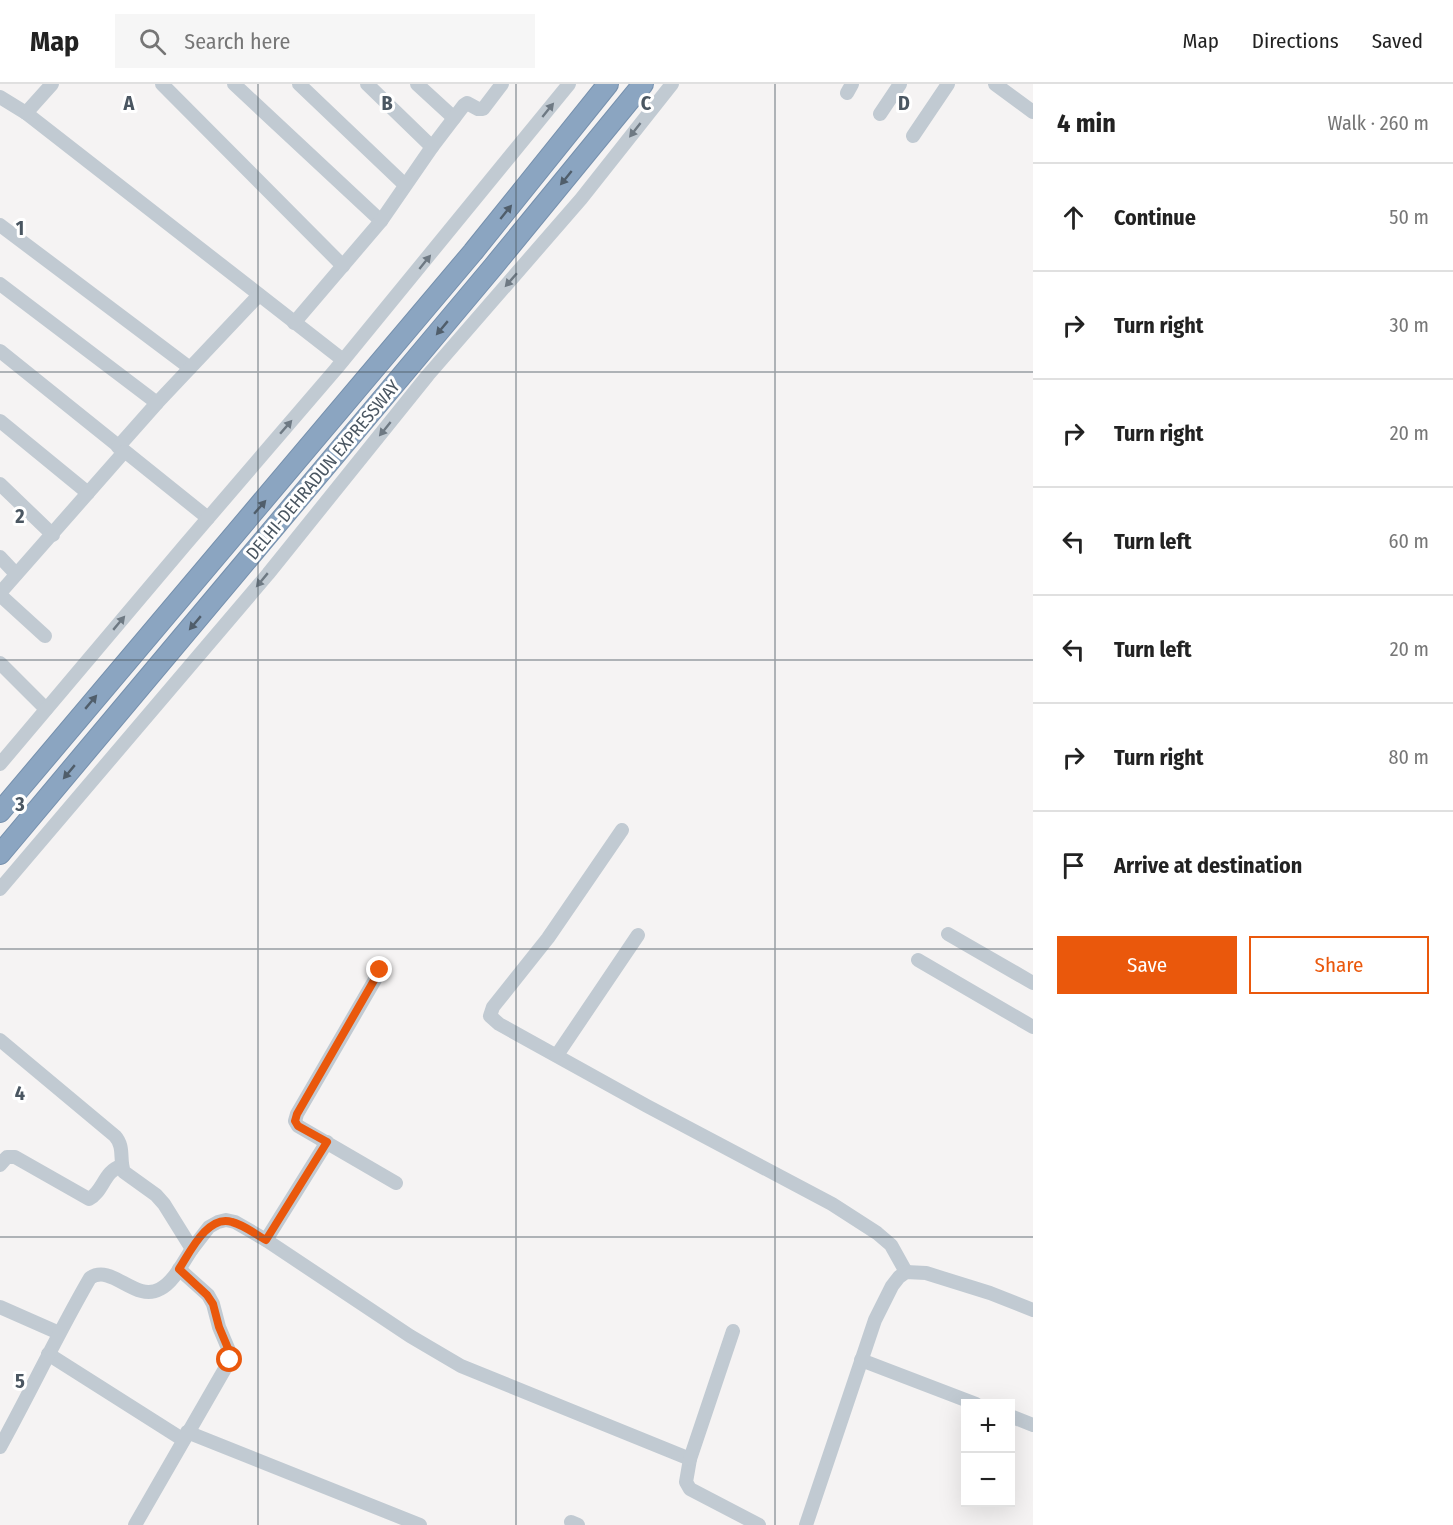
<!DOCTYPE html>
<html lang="en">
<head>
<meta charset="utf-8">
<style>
	body { margin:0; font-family:"Fira Sans Condensed",sans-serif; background:#f6f6f6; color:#222 }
	.controls { position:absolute; right:18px; bottom:18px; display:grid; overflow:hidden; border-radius:0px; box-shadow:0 6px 24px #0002 }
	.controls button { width:54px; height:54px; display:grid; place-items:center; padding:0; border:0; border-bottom:2px solid #e0e0e0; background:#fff; color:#222; font:30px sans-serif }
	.stop { position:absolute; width:18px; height:18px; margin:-14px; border:4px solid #ea580c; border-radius:50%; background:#fff }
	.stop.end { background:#ea580c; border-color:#fff; box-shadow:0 2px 6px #0008 }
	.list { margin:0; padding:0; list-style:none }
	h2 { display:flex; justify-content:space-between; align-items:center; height:78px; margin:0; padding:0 24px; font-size:26px }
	h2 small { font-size:20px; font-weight:400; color:#767676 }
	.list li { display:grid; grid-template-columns:39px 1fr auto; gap:18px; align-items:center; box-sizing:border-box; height:108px; padding:0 24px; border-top:2px solid #e0e0e0 }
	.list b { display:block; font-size:22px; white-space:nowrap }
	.list em { font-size:20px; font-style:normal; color:#767676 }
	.actions { display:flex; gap:12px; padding:18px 24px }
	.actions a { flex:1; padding:14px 0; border:2px solid #ea580c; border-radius:0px; text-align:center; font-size:21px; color:#ea580c }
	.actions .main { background:#ea580c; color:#fff }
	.icon { flex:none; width:33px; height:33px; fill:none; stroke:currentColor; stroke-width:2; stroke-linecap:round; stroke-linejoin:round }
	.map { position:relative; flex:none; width:1033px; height:1441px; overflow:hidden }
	header { display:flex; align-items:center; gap:36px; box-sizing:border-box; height:84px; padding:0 30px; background:#fff; border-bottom:2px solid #e0e0e0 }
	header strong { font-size:28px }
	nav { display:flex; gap:33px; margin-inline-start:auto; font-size:21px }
	.search { width:420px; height:54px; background:#f6f6f6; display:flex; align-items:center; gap:15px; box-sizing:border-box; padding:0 21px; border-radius:0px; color:#767676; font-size:22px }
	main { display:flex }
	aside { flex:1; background:#fff }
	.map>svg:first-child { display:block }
</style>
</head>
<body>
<header>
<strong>Map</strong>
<div class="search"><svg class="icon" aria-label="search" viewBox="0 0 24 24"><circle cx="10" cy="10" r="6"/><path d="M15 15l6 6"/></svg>Search here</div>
<nav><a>Map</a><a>Directions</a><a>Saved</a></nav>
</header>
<main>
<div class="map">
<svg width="1033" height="1441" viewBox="0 0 1033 1441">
	<rect width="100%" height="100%" fill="#f5f3f3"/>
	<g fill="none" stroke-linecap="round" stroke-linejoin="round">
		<defs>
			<g id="highway">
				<path d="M0,728L473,168L608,0"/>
				<path d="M0,770L493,183L643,0"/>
			</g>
		</defs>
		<use href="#highway" stroke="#7690ad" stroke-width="22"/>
		<g stroke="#c1cad2" stroke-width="14">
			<path d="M162,0L343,182"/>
			<path d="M234,0L381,137"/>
			<path d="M299,0L405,101"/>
			<path d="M367,0L432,63"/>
			<path d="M417,0L454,34"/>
			<path d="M995,0L1033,28"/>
			<path d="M847,9L852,0"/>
			<path d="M0,13L26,29L343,276"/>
			<path d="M26,29L52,0"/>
			<path d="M880,30L900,0"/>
			<path d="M913,52L948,0"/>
			<path d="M0,141L190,284"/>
			<path d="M0,200L157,319"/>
			<path d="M294,239L381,137L432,63L464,21L467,19L478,25H483L502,0"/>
			<path d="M0,267L208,434"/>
			<path d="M0,337L88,409"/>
			<path d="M118,363L157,319L259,211"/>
			<path d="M0,400L53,451"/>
			<path d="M0,473L16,490"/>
			<path d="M0,509L124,368"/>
			<path d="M0,511L45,552"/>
			<path d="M0,579L46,625"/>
			<path d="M0,680L185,461L336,285L569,0"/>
			<path d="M622,746L548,854L493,923L490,932L499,940L647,1022L832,1120L877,1149L891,1161L906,1188"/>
			<path d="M0,805L268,490L428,291L581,115L672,0"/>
			<path d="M948,850L1033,899"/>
			<path d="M918,876L1033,943"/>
			<path d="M380,887L297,1030L295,1037L298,1042L396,1099"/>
			<path d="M0,956L115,1052C125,1063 119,1076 124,1088L156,1111L164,1120L192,1165L209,1143L218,1138L226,1136L235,1138L266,1156L410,1252L461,1282L690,1375L686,1398L690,1405L759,1441"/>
			<path d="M557,971L638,851"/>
			<path d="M0,1081L7,1073H15L89,1115C103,1108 104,1087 121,1082"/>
			<path d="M266,1156L327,1058"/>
			<path d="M0,1223L59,1249"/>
			<path d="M48,1270L182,1355"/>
			<path d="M861,1276L976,1320"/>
			<path d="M1010,1332L1033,1341"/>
			<path d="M187,1348L420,1441"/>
			<path d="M0,1363C31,1307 58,1249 90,1194C112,1179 135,1219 160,1205C174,1198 183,1178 192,1165"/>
			<path d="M690,1375L733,1247"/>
			<path d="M571,1438L578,1441"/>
			<path d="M135,1441L230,1276V1269L219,1243L213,1220L208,1211L179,1185"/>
			<path d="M806,1441L875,1236L892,1202L899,1193L906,1188L926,1189L990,1209L1033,1226"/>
		</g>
		<use href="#highway" stroke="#8ba5c1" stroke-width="20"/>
	</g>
	<defs><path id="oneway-solid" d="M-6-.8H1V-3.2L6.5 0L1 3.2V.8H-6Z" transform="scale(1.5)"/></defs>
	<g fill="#6e7983">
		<use href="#oneway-solid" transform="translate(548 26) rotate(-51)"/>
		<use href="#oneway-solid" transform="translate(635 46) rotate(128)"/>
		<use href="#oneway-solid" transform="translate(425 178) rotate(-51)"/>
		<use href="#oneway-solid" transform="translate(511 196) rotate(131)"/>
		<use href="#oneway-solid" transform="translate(286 343) rotate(-49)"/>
		<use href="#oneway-solid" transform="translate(385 345) rotate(129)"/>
		<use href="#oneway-solid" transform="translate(262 496) rotate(130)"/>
		<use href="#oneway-solid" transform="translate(119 539) rotate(-50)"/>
	</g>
	<g fill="#505e6b">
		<use href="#oneway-solid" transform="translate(566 94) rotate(129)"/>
		<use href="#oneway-solid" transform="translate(506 128) rotate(-51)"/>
		<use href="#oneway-solid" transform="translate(442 244) rotate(130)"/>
		<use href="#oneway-solid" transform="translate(260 423) rotate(-49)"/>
		<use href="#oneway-solid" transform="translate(195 539) rotate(130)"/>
		<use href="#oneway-solid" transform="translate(91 618) rotate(-50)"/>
		<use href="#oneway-solid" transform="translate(69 688) rotate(130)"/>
	</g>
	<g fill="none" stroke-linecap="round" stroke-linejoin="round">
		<path stroke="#ea580c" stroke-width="8" d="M230,1276V1269L219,1243L213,1220L207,1211L179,1185C190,1168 208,1130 232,1138C244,1141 255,1150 266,1156L327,1058L298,1042L295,1037L297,1030L380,886"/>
	</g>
	<path fill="none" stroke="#4a5661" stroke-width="1.5" stroke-opacity="0.55" d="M258,0V1441M516,0V1441M775,0V1441M0,288H1033M0,576H1033M0,865H1033M0,1153H1033"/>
	<g text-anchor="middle" stroke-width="6" stroke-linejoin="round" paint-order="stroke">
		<g font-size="18" fill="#4a5661" stroke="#fff">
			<text transform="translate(323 386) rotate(-50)" y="6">DELHI-DEHRADUN EXPRESSWAY</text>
		</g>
	</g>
	<g font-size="20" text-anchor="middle" font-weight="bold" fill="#4a5661" stroke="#fff" stroke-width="6" stroke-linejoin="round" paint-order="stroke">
		<text x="129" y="26">A</text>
		<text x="387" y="26">B</text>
		<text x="646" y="26">C</text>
		<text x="904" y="26">D</text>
		<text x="20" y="151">1</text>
		<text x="20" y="439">2</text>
		<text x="20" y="727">3</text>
		<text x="20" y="1016">4</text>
		<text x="20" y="1304">5</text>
	</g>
</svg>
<div class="controls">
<button>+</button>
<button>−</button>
</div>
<div class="stop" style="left:230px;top:1276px"></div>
<div class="stop end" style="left:380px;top:886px"></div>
</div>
<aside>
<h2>4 min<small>Walk · 260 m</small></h2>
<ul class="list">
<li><svg class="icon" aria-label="ahead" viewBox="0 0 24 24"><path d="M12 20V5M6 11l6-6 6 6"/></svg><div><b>Continue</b></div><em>50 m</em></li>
<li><svg class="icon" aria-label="right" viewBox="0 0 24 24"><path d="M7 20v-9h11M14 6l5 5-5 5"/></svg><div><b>Turn right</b></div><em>30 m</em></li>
<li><svg class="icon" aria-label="right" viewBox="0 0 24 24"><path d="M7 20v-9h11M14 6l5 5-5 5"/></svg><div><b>Turn right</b></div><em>20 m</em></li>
<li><svg class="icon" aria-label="left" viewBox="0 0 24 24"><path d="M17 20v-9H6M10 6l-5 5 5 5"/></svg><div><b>Turn left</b></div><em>60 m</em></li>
<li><svg class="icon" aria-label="left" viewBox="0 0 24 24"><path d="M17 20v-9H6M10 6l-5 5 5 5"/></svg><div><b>Turn left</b></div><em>20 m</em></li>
<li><svg class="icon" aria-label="right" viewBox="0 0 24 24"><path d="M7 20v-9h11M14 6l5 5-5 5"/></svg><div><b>Turn right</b></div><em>80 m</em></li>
<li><svg class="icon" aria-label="arrive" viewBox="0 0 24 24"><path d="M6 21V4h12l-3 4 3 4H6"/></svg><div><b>Arrive at destination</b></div></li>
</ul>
<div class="actions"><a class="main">Save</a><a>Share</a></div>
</aside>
</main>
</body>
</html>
